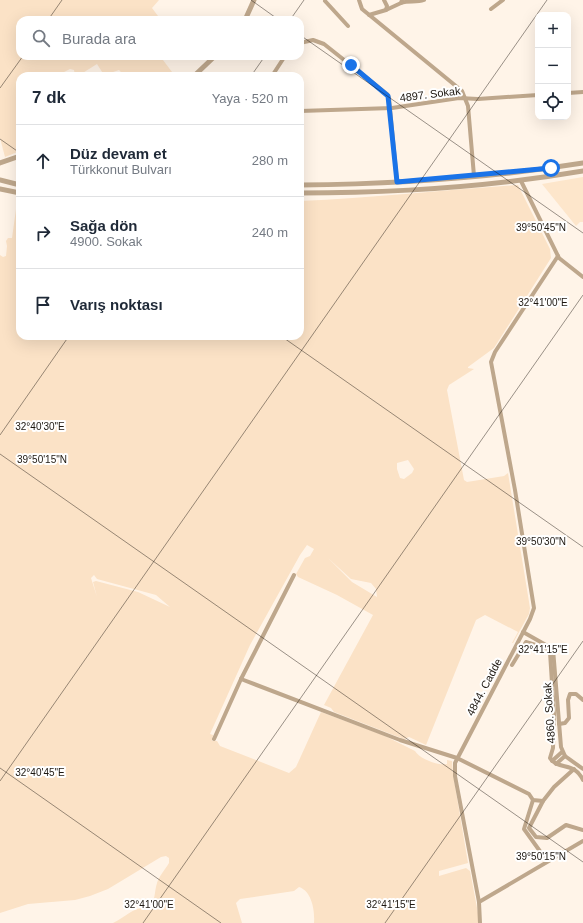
<!DOCTYPE html>
<html lang="tr">
<head>
<meta charset="utf-8">
<style>
	body { margin:0; font-family:Helvetica,sans-serif; background:#f2f2f3; color:#1f2937 }
	.controls { position:absolute; right:12px; top:12px; display:grid; overflow:hidden; border-radius:8px; box-shadow:0 4px 16px #0002 }
	.controls button { width:36px; height:36px; display:grid; place-items:center; padding:0; border:0; border-bottom:1px solid #e0e1e3; background:#fff; color:#1f2937; font:20px sans-serif }
	.stop { position:absolute; width:12px; height:12px; margin:-9px; border:3px solid #1a73e8; border-radius:50%; background:#fff }
	.stop.end { background:#1a73e8; border-color:#fff; box-shadow:0 1px 4px #0008 }
	.list { margin:0; padding:0; list-style:none }
	h2 { display:flex; justify-content:space-between; align-items:center; height:52px; margin:0; padding:0 16px; font-size:17px }
	h2 small { font-size:13px; font-weight:400; color:#747a83 }
	.list li { display:grid; grid-template-columns:26px 1fr auto; gap:12px; align-items:center; box-sizing:border-box; height:72px; padding:0 16px; border-top:1px solid #e0e1e3 }
	.list b { display:block; font-size:15px; white-space:nowrap }
	.list p { margin:0; font-size:13px; white-space:nowrap; color:#747a83 }
	.list em { font-size:13px; font-style:normal; color:#747a83 }
	.icon { flex:none; width:22px; height:22px; fill:none; stroke:currentColor; stroke-width:2; stroke-linecap:round; stroke-linejoin:round }
	.map { position:relative; flex:none; width:583px; height:923px; overflow:hidden }
	.search { position:absolute; background:#fff; box-shadow:0 4px 16px #0002; left:16px; top:16px; width:288px; height:44px; display:flex; align-items:center; gap:10px; box-sizing:border-box; padding:0 14px; border-radius:12px; color:#747a83; font-size:15px }
	.panel { position:absolute; background:#fff; box-shadow:0 4px 16px #0002; left:16px; top:72px; width:288px; height:268px; border-radius:12px }
	.map>svg:first-child { display:block }
</style>
</head>
<body>
<div class="map">
<svg width="583" height="923" viewBox="0 0 583 923">
	<rect width="100%" height="100%" fill="#fff4e8"/>
	<path fill="#fde6cb" d="M583,177V222H580L576,226L542,184Z"/>
	<g fill="#fbe2c6" fill-rule="evenodd">
		<path d="M0,0H159L152,8L161,20H20V56H160L175,76H125L119,70L104,75L97,64L81,74V76H75L74,70L70,69L62,73L61,76H20V151L5,157L0,138Z"/>
		<path d="M518,185L550,249L551,258L494,348L468,367V368L474,369L449,385L447,390L464,480L467,482L504,476L508,473L530,608L529,614L513,643H512L518,632L485,615L476,620L426,745L409,737L404,739L396,736L334,712L331,708L324,705L373,615L337,595L298,577L296,574L305,558L310,556L314,549L307,545L300,555L250,645L210,734L213,735L212,741H217L220,746L289,773L296,767L321,712L383,735L415,751C420,759 438,766 447,764V760L452,761L453,774L468,863L439,871V876L466,868L470,871L478,913V923H314C315,911 312,891 299,887L294,891L240,899L236,903L242,923H113C126,917 134,906 149,908C156,899 154,893 157,883C159,876 165,870 169,863V858L166,856L161,857L108,889L90,896L75,900L28,904L0,913V255L3,257L6,256L7,246L6,241L8,238H12L17,202L20,201V336H300V201C373,198 445,190 518,185ZM408,460L414,469L412,473L404,479L400,478L397,469V463ZM328,558L351,579L371,583L376,589L377,597L352,582ZM94,575L97,579L156,595L170,607L138,592L96,581L93,582L97,597L91,578Z"/>
	</g>
	<g fill="none" stroke-linecap="round" stroke-linejoin="round">
		<g stroke="#bea78c" stroke-width="4">
			<path d="M359,0L362,9L462,91L468,106L474,176"/>
			<path d="M384,0L387,6L386,10"/>
			<path d="M325,1L348,26"/>
			<path d="M401,3C409,0 416,3 424,0"/>
			<path d="M491,9L503,0"/>
			<path d="M369,15L386,10L401,3L402,0"/>
			<path d="M300,43L313,40L324,44L387,94L389,98L397,182"/>
			<path d="M272,76L285,56"/>
			<path d="M568,93L583,92"/>
			<path d="M300,111L392,108L459,98L478,99L538,95"/>
			<path d="M521,181L559,258L583,277"/>
			<path d="M523,632L553,649L561,747L565,756L583,769"/>
			<path d="M512,665L526,642L548,649L550,652L554,714L553,748L550,758C559,771 574,761 583,780"/>
			<path d="M241,679L400,740L457,758L529,794L533,800L543,801"/>
			<path d="M559,724L565,723L569,718L568,700L570,694H576L583,700"/>
			<path d="M214,739L241,679L294,575"/>
			<path d="M552,761L562,752"/>
			<path d="M556,764L565,756"/>
			<path d="M574,769L554,787L543,801L529,828L536,837L547,838L566,825L583,830"/>
			<path d="M533,800L524,829L547,861"/>
			<path d="M479,902L583,841"/>
			<path d="M480,923L479,902L455,776V763L530,619L534,608L515,490L491,362L495,352L558,256"/>
		</g>
		<g stroke="#bea78c" stroke-width="5">
			<path d="M245,20L254,0"/>
			<path d="M194,76L215,56"/>
			<path d="M0,163L20,156"/>
			<path d="M0,180L20,185"/>
			<path d="M300,185C394,184 490,178 583,163"/>
			<path d="M0,189L20,193"/>
			<path d="M300,193C394,193 490,187 583,171"/>
		</g>
	</g>
	<g fill="none" stroke-linecap="round" stroke-linejoin="round">
		<path stroke="#1a73e8" stroke-width="5" d="M351,65L388,96L397,182L551,168"/>
	</g>
	<path fill="none" stroke="#1d1710" stroke-width="1" stroke-opacity="0.45" d="M251,0L279,20M48,20L62,0M290,20L304,0M300,35L583,233M251,76L265,56M0,88L23,56M0,139L20,153M281,336L583,547M0,435L69,336M0,454L583,862M0,768L221,923M0,781L547,0M143,923L583,295M385,923L583,641"/>
	<g text-anchor="middle" stroke-width="4" stroke-linejoin="round" paint-order="stroke">
		<g font-size="11" fill="#1d1710" stroke="#fff">
			<text transform="translate(430 94) rotate(-7)" y="4">4897. Sokak</text>
			<text transform="translate(484 687) rotate(-62)" y="4">4844. Cadde</text>
			<text transform="translate(549 713) rotate(-94)" y="4">4860. Sokak</text>
		</g>
	</g>
	<g font-size="10" text-anchor="middle" fill="#1d1710" stroke="#fff" stroke-width="4" stroke-linejoin="round" paint-order="stroke">
		<text x="541" y="231">39°50'45"N</text>
		<text x="543" y="306">32°41'00"E</text>
		<text x="40" y="430">32°40'30"E</text>
		<text x="42" y="463">39°50'15"N</text>
		<text x="541" y="545">39°50'30"N</text>
		<text x="543" y="653">32°41'15"E</text>
		<text x="40" y="776">32°40'45"E</text>
		<text x="541" y="860">39°50'15"N</text>
		<text x="149" y="908">32°41'00"E</text>
		<text x="391" y="908">32°41'15"E</text>
	</g>
</svg>
<div class="controls">
<button>+</button>
<button>−</button>
<button><svg class="icon" aria-label="locate" viewBox="0 0 24 24"><circle cx="12" cy="12" r="6"/><path d="M12 2v4M12 18v4M2 12h4M18 12h4"/></svg></button>
</div>
<div class="stop" style="left:551px;top:168px"></div>
<div class="stop end" style="left:351px;top:65px"></div>
<div class="search"><svg class="icon" aria-label="search" viewBox="0 0 24 24"><circle cx="10" cy="10" r="6"/><path d="M15 15l6 6"/></svg>Burada ara</div>
<section class="panel">
<h2>7 dk<small>Yaya · 520 m</small></h2>
<ul class="list">
<li><svg class="icon" aria-label="ahead" viewBox="0 0 24 24"><path d="M12 20V5M6 11l6-6 6 6"/></svg><div><b>Düz devam et</b><p>Türkkonut Bulvarı</p></div><em>280 m</em></li>
<li><svg class="icon" aria-label="right" viewBox="0 0 24 24"><path d="M7 20v-9h11M14 6l5 5-5 5"/></svg><div><b>Sağa dön</b><p>4900. Sokak</p></div><em>240 m</em></li>
<li><svg class="icon" aria-label="arrive" viewBox="0 0 24 24"><path d="M6 21V4h12l-3 4 3 4H6"/></svg><div><b>Varış noktası</b></div></li>
</ul>
</section>
</div>
</body>
</html>
